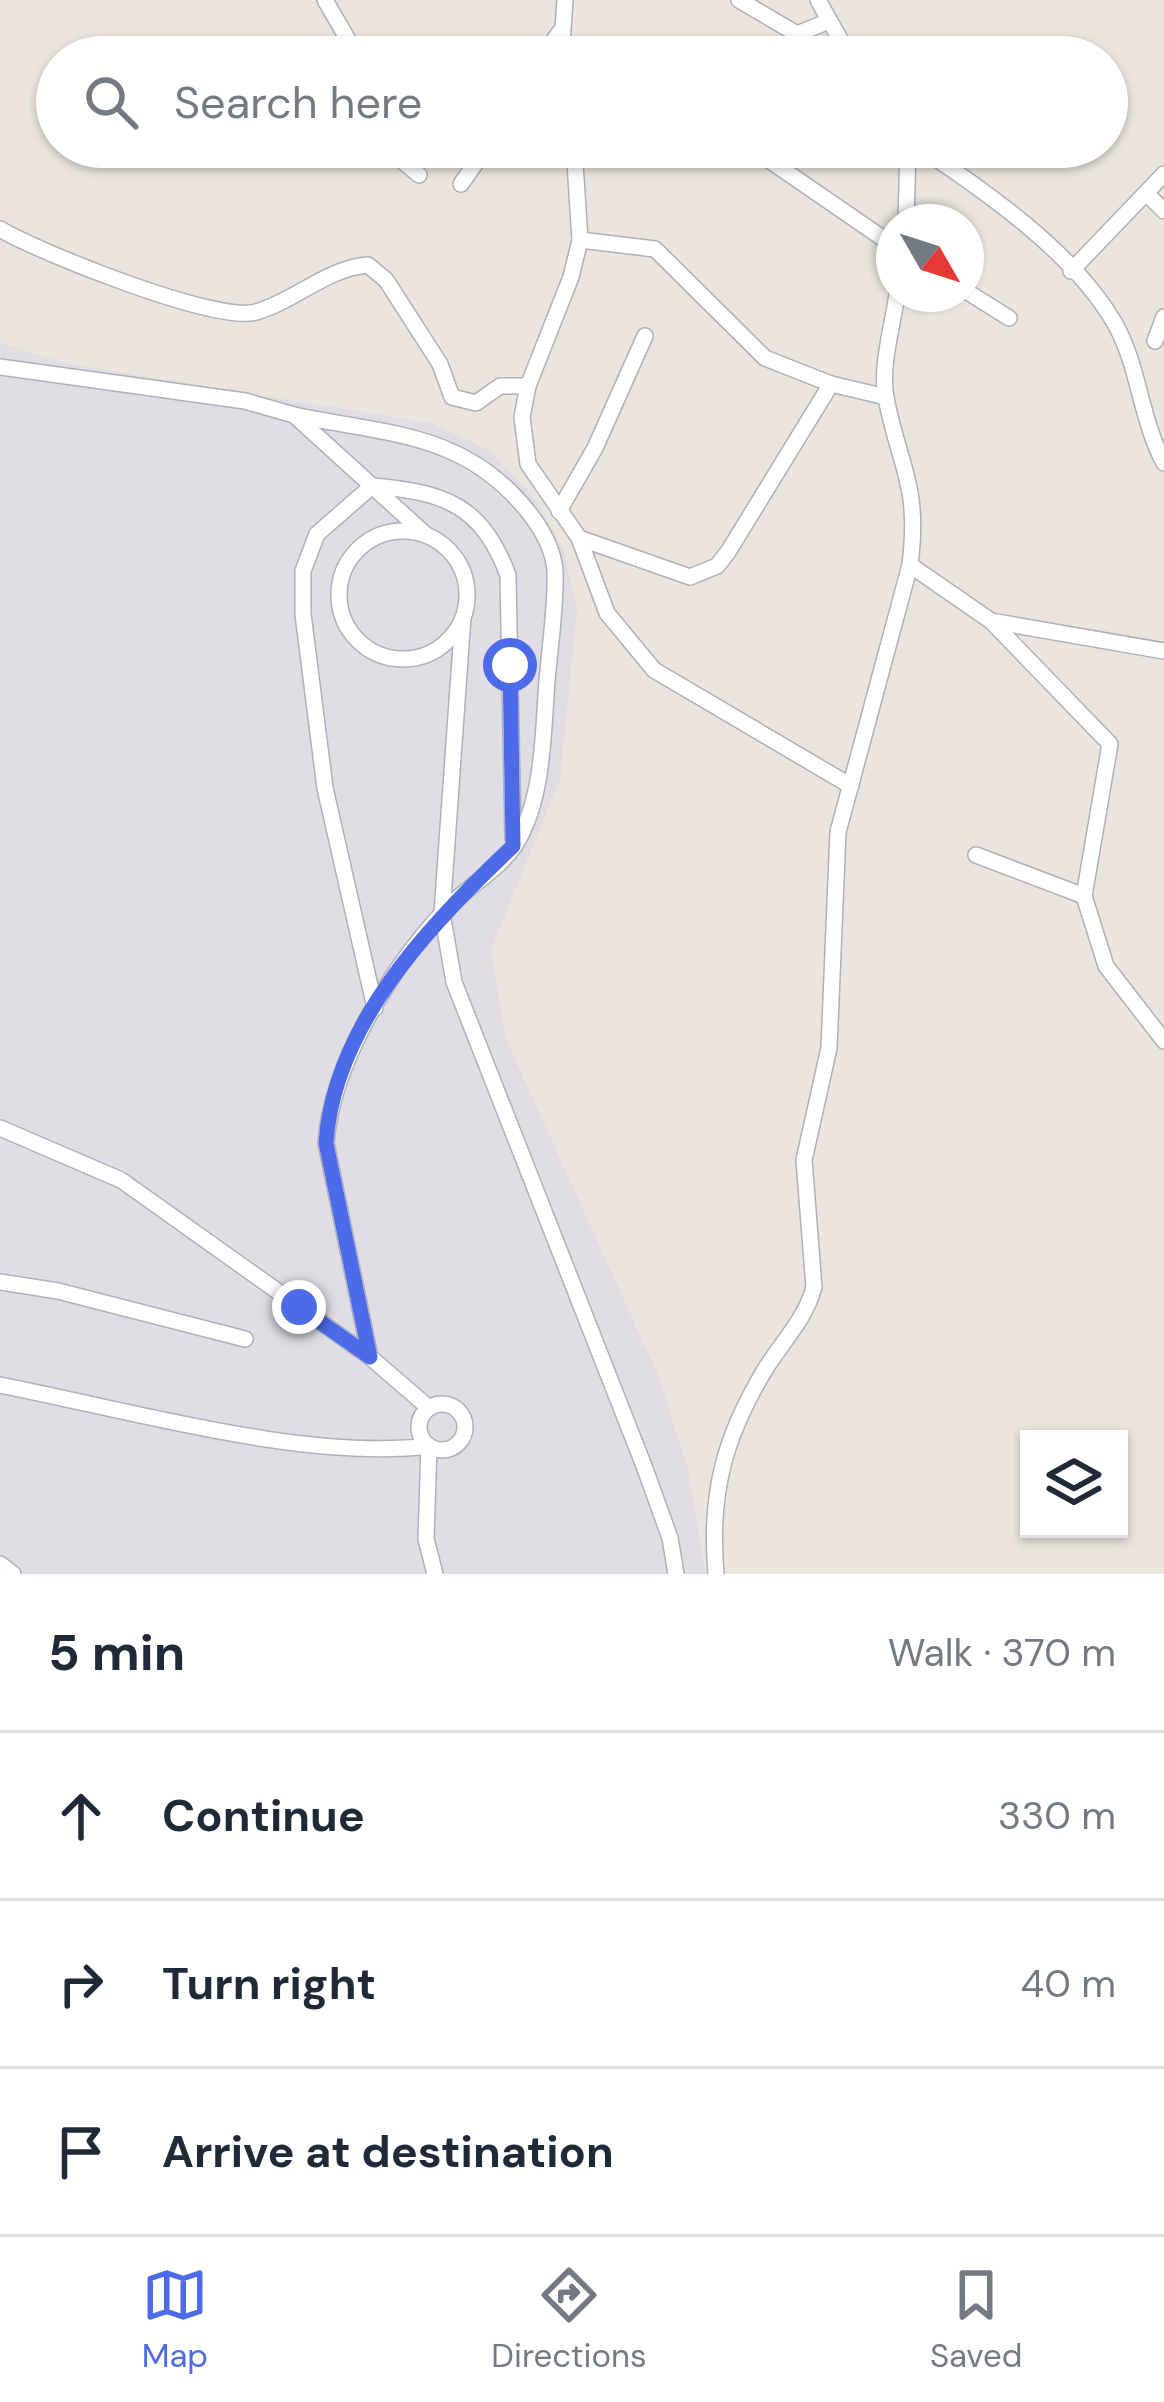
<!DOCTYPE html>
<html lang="en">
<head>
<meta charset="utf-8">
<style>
	body { margin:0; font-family:"DM Sans",sans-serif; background:#f2f2f3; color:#1f2937 }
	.controls { position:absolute; right:36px; bottom:36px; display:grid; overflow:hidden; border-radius:0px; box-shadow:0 3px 9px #0004 }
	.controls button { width:108px; height:108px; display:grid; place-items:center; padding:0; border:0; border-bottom:3px solid #e0e1e3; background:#fff; color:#1f2937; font:60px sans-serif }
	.compass { position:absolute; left:876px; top:204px; width:108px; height:108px; border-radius:50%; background:#fff; box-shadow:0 3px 9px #0004; rotate:129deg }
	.stop { position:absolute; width:36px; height:36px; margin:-27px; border:9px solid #4d6be9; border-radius:50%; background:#fff }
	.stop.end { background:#4d6be9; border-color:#fff; box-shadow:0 3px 12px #0008 }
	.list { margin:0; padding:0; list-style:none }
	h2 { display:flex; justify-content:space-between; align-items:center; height:156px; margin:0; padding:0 48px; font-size:51px }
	h2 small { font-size:39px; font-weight:400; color:#747a83 }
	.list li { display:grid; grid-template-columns:78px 1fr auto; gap:36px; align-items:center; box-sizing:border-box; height:168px; padding:0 48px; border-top:3px solid #e0e1e3 }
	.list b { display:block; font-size:45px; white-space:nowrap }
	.list em { font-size:39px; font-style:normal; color:#747a83 }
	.icon { flex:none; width:66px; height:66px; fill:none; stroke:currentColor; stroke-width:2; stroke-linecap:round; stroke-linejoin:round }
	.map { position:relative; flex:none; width:1164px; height:1574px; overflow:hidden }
	.search { position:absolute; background:#fff; box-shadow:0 3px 9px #0004; left:36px; right:36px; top:36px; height:132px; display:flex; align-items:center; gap:30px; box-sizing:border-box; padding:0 42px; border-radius:66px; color:#747a83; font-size:45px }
	.sheet { height:660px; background:#fff }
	nav { display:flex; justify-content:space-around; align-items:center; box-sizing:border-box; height:168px; border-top:3px solid #e0e1e3; background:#fff; font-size:33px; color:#747a83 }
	nav a { display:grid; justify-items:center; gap:6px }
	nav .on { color:#4d6be9 }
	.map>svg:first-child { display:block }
</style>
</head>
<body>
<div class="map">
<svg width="1164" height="1574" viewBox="0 0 1164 1574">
	<rect width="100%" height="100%" fill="#ebe5de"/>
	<path fill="#e0dee4" d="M0,343L68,364L431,423L489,450L535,499L563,547L577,610L560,779L491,950L505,1037L659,1377L687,1466L706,1574H0Z"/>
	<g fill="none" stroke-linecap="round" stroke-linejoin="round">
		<defs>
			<g id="minor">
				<path d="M325,0L358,57"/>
				<path d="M739,0L797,34L829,21"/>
				<path d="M818,0L850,57"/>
				<path d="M542,57L559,33"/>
				<path d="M561,57L565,0"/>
				<path d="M386,147L419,175"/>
				<path d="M574,147L580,240L571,277L528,386L522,417L528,464L579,538L607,613L654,670L851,786"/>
				<path d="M750,147L894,246"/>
				<path d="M919,147C985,191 1073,252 1114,322C1139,365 1140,418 1164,463"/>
				<path d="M461,184L487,147"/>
				<path d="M1146,193L1164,211"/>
				<path d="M906,222L908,147"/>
				<path d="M0,229C38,252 218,324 256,312C295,301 327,268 368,265L386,280L440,364L452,397L476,403L500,386H528"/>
				<path d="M580,240L655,249L765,358L831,384L886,397"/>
				<path d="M1071,271L1164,174"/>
				<path d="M966,291L1009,318"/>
				<path d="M1155,341L1164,317"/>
				<path d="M0,367L245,401L294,415L425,534"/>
				<path d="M294,415C390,435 466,432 530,514C543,531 554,550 555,572C556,608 550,645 547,681C543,732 544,796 517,842C501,869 465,888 444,911C390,970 332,1063 326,1143L370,1357L429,1408"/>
				<path d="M559,511L595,448L645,336"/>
				<circle cx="403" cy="595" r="64"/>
				<path d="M579,538L690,577L717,566L728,552L831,384"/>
				<path d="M910,565L991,621L1110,744L1084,896L976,855"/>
				<path d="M463,617L442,913L454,982L644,1466L670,1538L676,1574"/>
				<path d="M991,621L1164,651"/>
				<path d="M1084,896L1106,966L1164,1041"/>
				<path d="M375,1008L325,788L303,614V571L317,534L372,486C444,492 481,504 508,575L513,837"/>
				<path d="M0,1128L121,1180L370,1357"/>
				<path d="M0,1282L58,1291L245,1339"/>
				<path d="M0,1385C129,1410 303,1461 429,1446L426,1539L435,1574"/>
				<circle cx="442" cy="1427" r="23"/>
				<path d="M0,1564L13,1574"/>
				<path d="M716,1574C709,1494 724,1437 766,1368C783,1341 806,1318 814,1287L804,1160L829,1048L838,832L910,565C920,485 900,469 886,398C880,365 893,326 897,294"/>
			</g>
		</defs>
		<use href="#minor" stroke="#aeb0ba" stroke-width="18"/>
		<use href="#minor" stroke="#fff" stroke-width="15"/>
	</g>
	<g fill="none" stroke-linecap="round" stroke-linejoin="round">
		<path stroke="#4d6be9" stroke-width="15" d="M299,1307L370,1357L326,1143C334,1024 431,923 513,846L510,665"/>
	</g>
</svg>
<div class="controls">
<button><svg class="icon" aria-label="layers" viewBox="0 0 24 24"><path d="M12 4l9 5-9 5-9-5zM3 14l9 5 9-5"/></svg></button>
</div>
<svg class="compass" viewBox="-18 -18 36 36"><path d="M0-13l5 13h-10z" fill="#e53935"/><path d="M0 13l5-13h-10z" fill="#747a83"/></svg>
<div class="stop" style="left:510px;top:665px"></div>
<div class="stop end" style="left:299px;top:1307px"></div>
<div class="search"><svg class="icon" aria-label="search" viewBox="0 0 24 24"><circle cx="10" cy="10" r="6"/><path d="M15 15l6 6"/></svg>Search here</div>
</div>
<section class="sheet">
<h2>5 min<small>Walk · 370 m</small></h2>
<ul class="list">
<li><svg class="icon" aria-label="ahead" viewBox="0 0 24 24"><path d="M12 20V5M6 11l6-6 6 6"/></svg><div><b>Continue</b></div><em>330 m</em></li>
<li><svg class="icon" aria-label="right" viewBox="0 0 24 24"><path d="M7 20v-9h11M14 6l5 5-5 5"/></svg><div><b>Turn right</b></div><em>40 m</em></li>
<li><svg class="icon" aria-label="arrive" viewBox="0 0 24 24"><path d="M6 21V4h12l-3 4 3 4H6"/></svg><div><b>Arrive at destination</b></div></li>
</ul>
</section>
<nav>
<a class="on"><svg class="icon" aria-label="map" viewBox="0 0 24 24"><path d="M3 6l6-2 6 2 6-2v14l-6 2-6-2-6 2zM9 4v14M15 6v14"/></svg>Map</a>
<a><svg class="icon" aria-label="directions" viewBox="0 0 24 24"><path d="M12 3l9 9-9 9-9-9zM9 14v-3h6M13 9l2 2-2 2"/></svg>Directions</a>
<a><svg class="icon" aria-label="saved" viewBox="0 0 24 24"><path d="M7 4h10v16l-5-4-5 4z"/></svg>Saved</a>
</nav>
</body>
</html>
